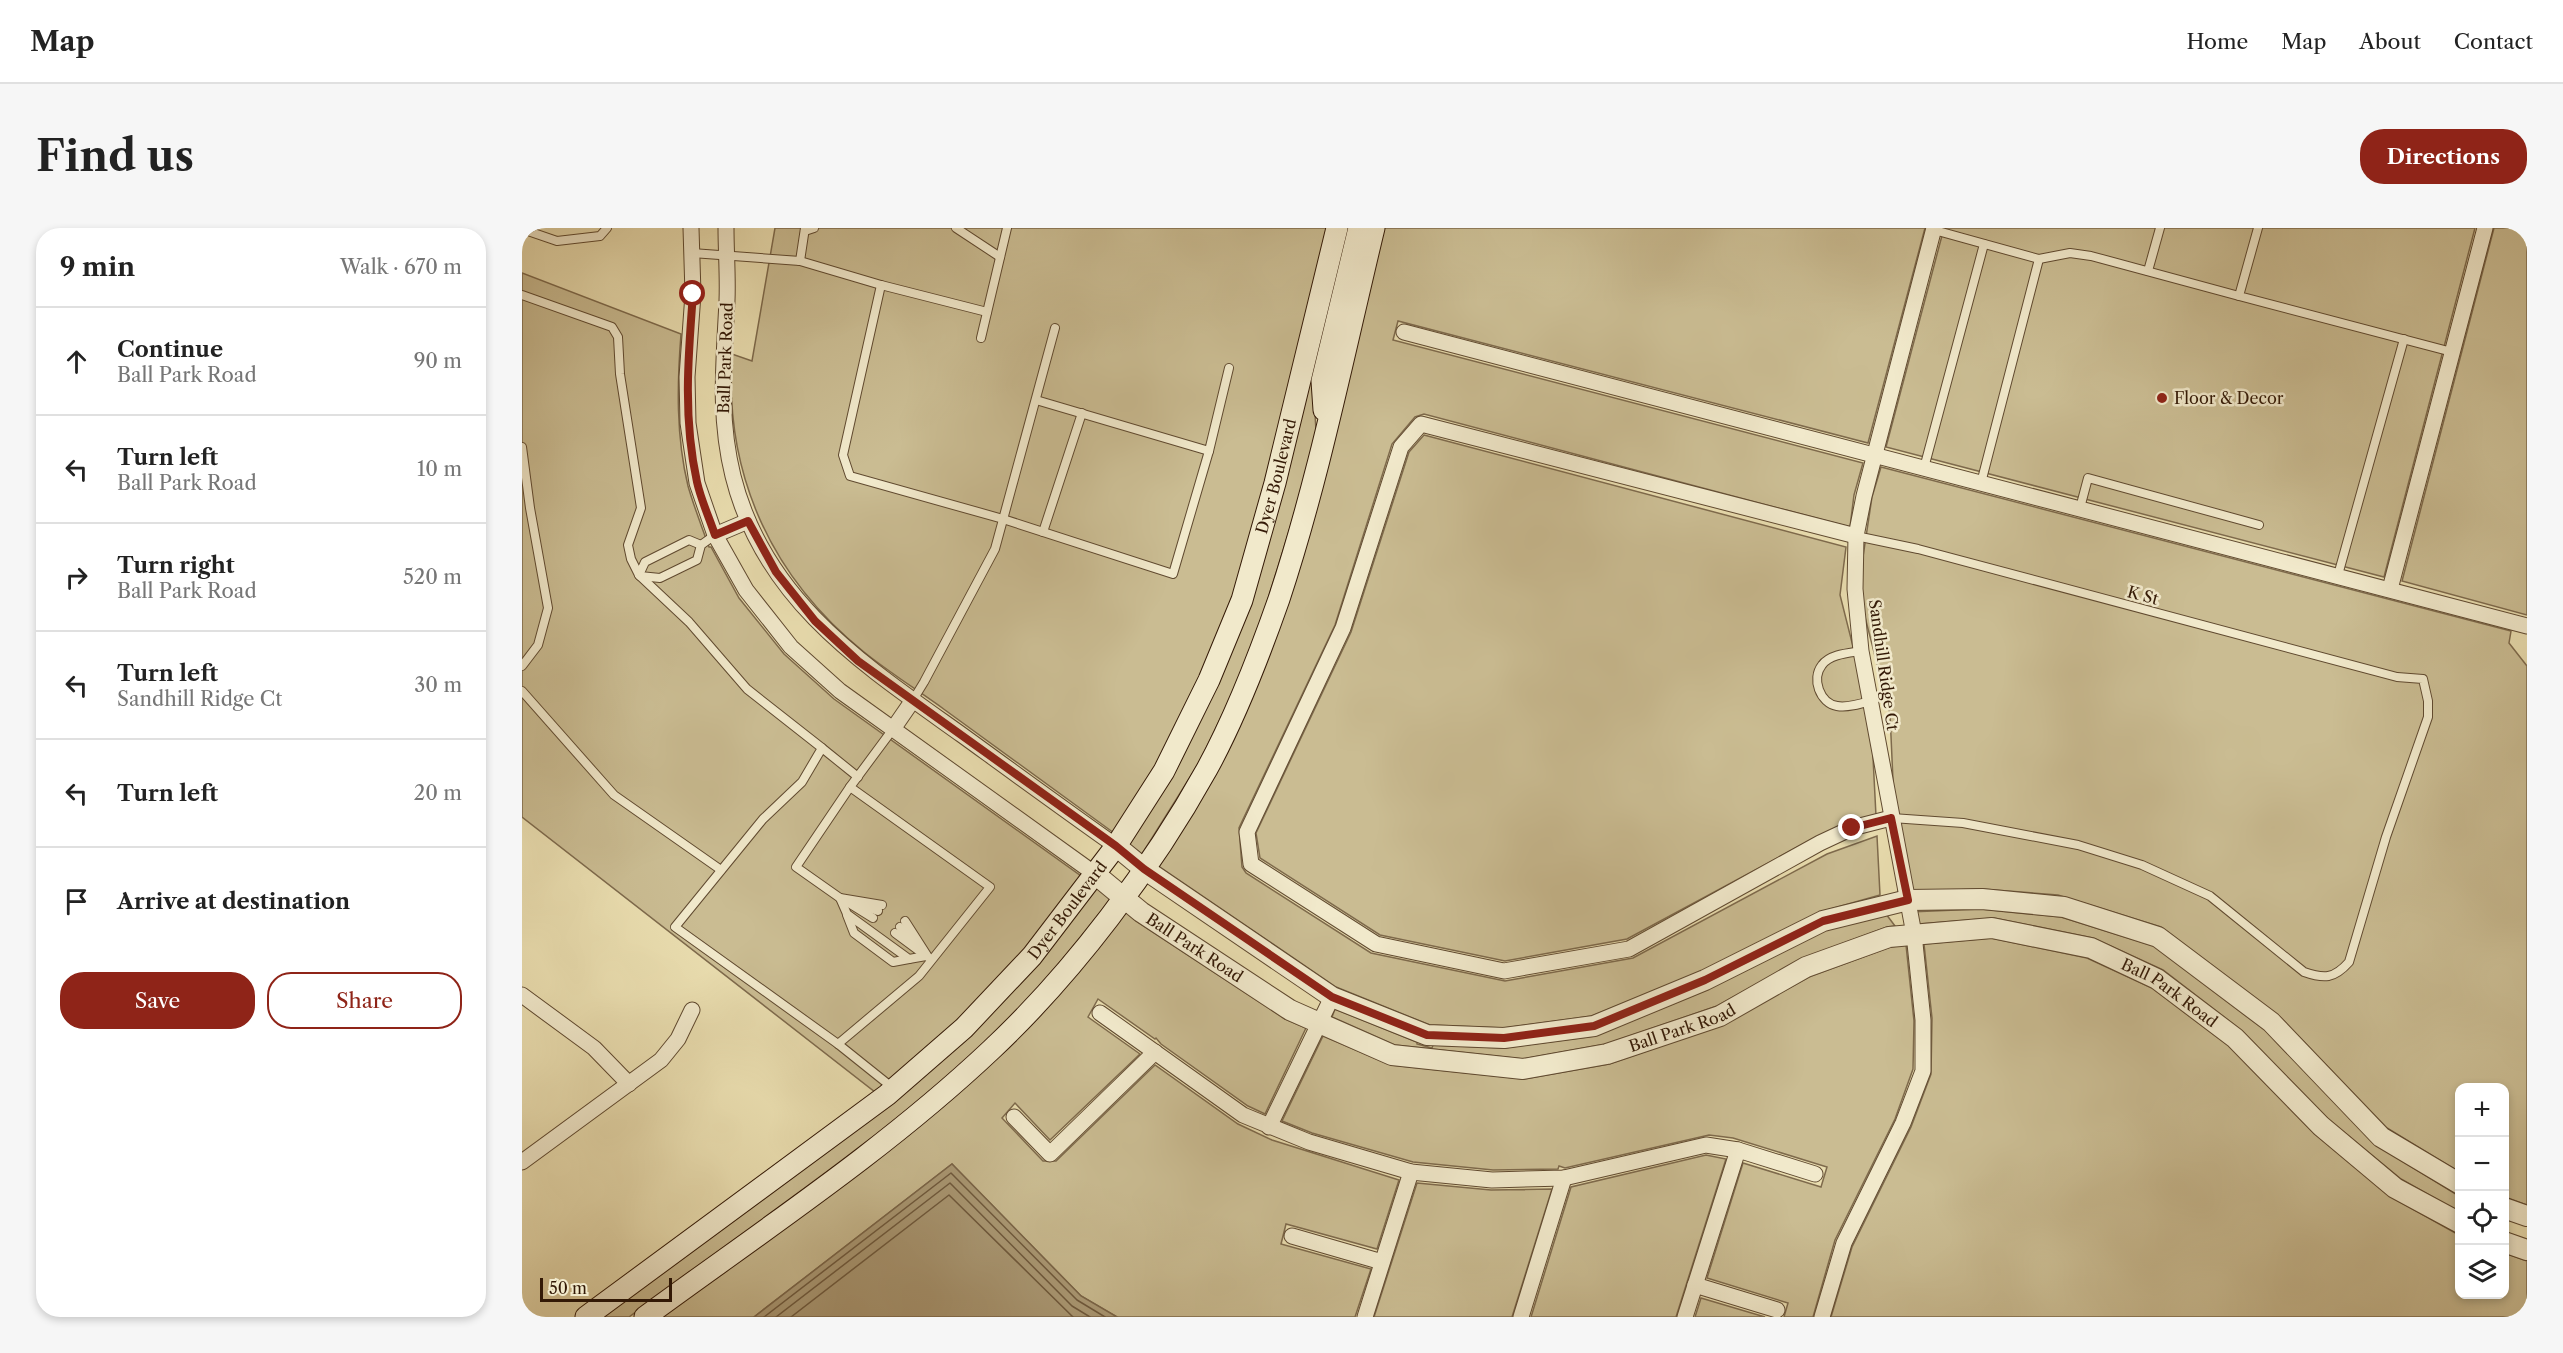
<!DOCTYPE html>
<html lang="en">
<head>
<meta charset="utf-8">
<style>
	body { margin:0; font-family:"Libre Caslon Text",serif; background:#f6f6f6; color:#222 }
	.controls { position:absolute; right:18px; bottom:18px; display:grid; overflow:hidden; border-radius:12px; box-shadow:0 3px 9px #0003 }
	.controls button { width:54px; height:54px; display:grid; place-items:center; padding:0; border:0; border-bottom:2px solid #e0e0e0; background:#fff; color:#222; font:30px sans-serif }
	.scale { position:absolute; left:18px; bottom:15px; width:132px; box-sizing:border-box; padding-left:6px; border:3px solid #331906; border-top:0; font-size:16px; line-height:21px; white-space:nowrap; color:#331906; -webkit-text-stroke:4px #f1e9cb; paint-order:stroke }
	.stop { position:absolute; width:18px; height:18px; margin:-14px; border:4px solid #8f2418; border-radius:50%; background:#fff }
	.stop.end { background:#8f2418; border-color:#fff; box-shadow:0 2px 6px #0008 }
	.list { margin:0; padding:0; list-style:none }
	h2 { display:flex; justify-content:space-between; align-items:center; height:78px; margin:0; padding:0 24px; font-size:26px }
	h2 small { font-size:20px; font-weight:400; color:#767676 }
	.list li { display:grid; grid-template-columns:39px 1fr auto; gap:18px; align-items:center; box-sizing:border-box; height:108px; padding:0 24px; border-top:2px solid #e0e0e0 }
	.list b { display:block; font-size:22px; white-space:nowrap }
	.list p { margin:0; font-size:20px; white-space:nowrap; color:#767676 }
	.list em { font-size:20px; font-style:normal; color:#767676 }
	.actions { display:flex; gap:12px; padding:18px 24px }
	.actions a { flex:1; padding:14px 0; border:2px solid #8f2418; border-radius:24px; text-align:center; font-size:21px; color:#8f2418 }
	.actions .main { background:#8f2418; color:#fff }
	.icon { flex:none; width:33px; height:33px; fill:none; stroke:currentColor; stroke-width:2; stroke-linecap:round; stroke-linejoin:round }
	.map { position:relative; flex:none; width:2005px; height:1089px; overflow:hidden; border-radius:24px }
	header { display:flex; align-items:center; gap:36px; box-sizing:border-box; height:84px; padding:0 30px; background:#fff; border-bottom:2px solid #e0e0e0 }
	header strong { font-size:28px }
	nav { display:flex; gap:33px; margin-inline-start:auto; font-size:21px }
	.intro { display:flex; align-items:center; justify-content:space-between; box-sizing:border-box; height:144px; padding:0 36px }
	h1 { margin:0; font-size:42px }
	.button { padding:15px 27px; border-radius:24px; background:#8f2418; color:#fff; font-size:21px; font-weight:700 }
	main { display:flex; gap:36px; padding:0 36px }
	aside { flex:1; background:#fff; border-radius:24px; box-shadow:0 3px 9px #0003 }
	.map>svg:first-child { display:block }
</style>
</head>
<body>
<header>
<strong>Map</strong>
<nav><a>Home</a><a>Map</a><a>About</a><a>Contact</a></nav>
</header>
<div class="intro"><h1>Find us</h1><a class="button">Directions</a></div>
<main>
<aside>
<h2>9 min<small>Walk · 670 m</small></h2>
<ul class="list">
<li><svg class="icon" aria-label="ahead" viewBox="0 0 24 24"><path d="M12 20V5M6 11l6-6 6 6"/></svg><div><b>Continue</b><p>Ball Park Road</p></div><em>90 m</em></li>
<li><svg class="icon" aria-label="left" viewBox="0 0 24 24"><path d="M17 20v-9H6M10 6l-5 5 5 5"/></svg><div><b>Turn left</b><p>Ball Park Road</p></div><em>10 m</em></li>
<li><svg class="icon" aria-label="right" viewBox="0 0 24 24"><path d="M7 20v-9h11M14 6l5 5-5 5"/></svg><div><b>Turn right</b><p>Ball Park Road</p></div><em>520 m</em></li>
<li><svg class="icon" aria-label="left" viewBox="0 0 24 24"><path d="M17 20v-9H6M10 6l-5 5 5 5"/></svg><div><b>Turn left</b><p>Sandhill Ridge Ct</p></div><em>30 m</em></li>
<li><svg class="icon" aria-label="left" viewBox="0 0 24 24"><path d="M17 20v-9H6M10 6l-5 5 5 5"/></svg><div><b>Turn left</b></div><em>20 m</em></li>
<li><svg class="icon" aria-label="arrive" viewBox="0 0 24 24"><path d="M6 21V4h12l-3 4 3 4H6"/></svg><div><b>Arrive at destination</b></div></li>
</ul>
<div class="actions"><a class="main">Save</a><a>Share</a></div>
</aside>
<div class="map">
<svg width="2005" height="1089" viewBox="0 0 2005 1089">
	<rect width="100%" height="100%" fill="#e9ddaf"/>
	<filter id="stains"><feTurbulence type="fractalNoise" baseFrequency=".00333" numOctaves="4"/><feColorMatrix values="0 0 0 0 .2 0 0 0 0 .09 0 0 0 0 .02 0 0 0 .5 -.17"/></filter>
	<radialGradient id="worn" r=".72"><stop offset=".6" stop-color="#630" stop-opacity="0"/><stop offset="1" stop-color="#630" stop-opacity=".3"/></radialGradient>
	<g fill="#cabc92" stroke="#7e6a4c" stroke-width="1.5">
		<path d="M253,0H806L744,253L711,369L679,448L634,538L592,605C536,564 480,523 423,482C397,463 368,445 342,424C249,349 202,246 210,126L230,133Z"/>
		<path d="M825,0H828L791,151L794,203L779,265L748,368L714,458L677,535L620,626L607,616L695,456Z"/>
		<path d="M861,0H1403L1346,215L876,93L871,112L1341,235L1332,267L1328,299L902,186L893,189L870,216L813,397L717,600L720,639L724,645L849,725L983,753L1111,730L1305,626L1355,608L1358,667L1298,684L1180,743L1070,788L982,800L908,797L814,759L635,637L692,545Z"/>
		<path d="M1422,0H1953L1862,349L1364,219Z"/>
		<path d="M1972,0H2005V387L1880,353Z"/>
		<path d="M0,45L159,106C155,157 154,208 166,258C172,279 180,299 187,319H189L217,370L262,426L312,471L559,648L503,721L436,792L353,864L0,589Z"/>
		<path d="M902,207L1324,319L1318,367L1349,490L1354,588L1298,607L1105,711L983,733L858,707L738,630L734,605L829,404L887,224Z"/>
		<path d="M1359,239L1989,403L1987,415L2005,438V977L1983,969L1982,860H1938L1937,944L1865,900L1756,787L1639,699L1536,667L1460,661L1376,664L1368,486L1336,362L1350,269Z"/>
		<path d="M574,660L589,671C549,720 510,772 463,815C353,916 227,1000 107,1089H79L371,874Z"/>
		<path d="M1459,681L1539,689L1632,718L1744,803L1854,917L1937,968V984L1879,951L1805,890L1719,802L1641,742L1571,710L1472,690L1396,696L1387,684Z"/>
		<path d="M603,683L614,693L763,791L784,800L743,886L726,878L639,816L634,810L633,811L576,771L566,789L618,826L528,912L493,875L480,890L521,933H534L633,837L716,896L750,912L877,952L855,1021L764,996L759,1016L849,1041L833,1089H595L559,1068L430,936L232,1089H139L388,906Z"/>
		<path d="M1364,686L1373,698L1365,699L1282,730L1195,778L1084,816L1001,831L873,817L810,789L813,781L895,814V816L910,820L911,817L982,820L1073,808L1187,761L1304,702Z"/>
		<path d="M1469,710L1565,730L1630,760L1707,818L1793,906L1869,969L1937,1007L1938,1066H1982L1983,1025L2005,1033V1089H1309L1330,1019L1389,899L1409,846L1410,790L1402,716Z"/>
		<path d="M1384,717L1392,793L1391,841L1373,891L1313,1012L1291,1089H1262L1266,1075L1185,1050L1221,935L1299,959L1305,939L1211,910L1187,907L1043,940L1037,938L1036,941L971,942L891,934L790,905L760,893L801,808L869,837L1002,851L1087,836L1200,797L1287,749L1368,719Z"/>
		<path d="M1184,927L1204,931L1154,1089H1009L1049,959Z"/>
		<path d="M895,955L969,962L1030,961L990,1089H852Z"/>
		<path d="M1179,1070L1243,1089H1173Z"/>
	</g>
	<path fill="#ab9a76" stroke="#7b6649" stroke-width="1.5" d="M430,936L559,1068L595,1089H232Z"/>
	<g fill="none" stroke-linecap="round" stroke-linejoin="round">
		<g stroke="#6f5a3e" stroke-width="1.5">
			<path d="M242,1089L429,945L555,1072L583,1089"/>
			<path d="M254,1089L428,955L550,1078L568,1089"/>
			<path d="M269,1089L427,967L551,1089"/>
		</g>
		<defs>
			<g id="service">
				<path d="M434,0L478,29"/>
				<path d="M1736,0L1717,68L1930,124"/>
				<path d="M0,1L35,13L78,8L85,0"/>
				<path d="M1412,2L1517,31L1548,25L1569,28L1717,68"/>
				<path d="M283,3L292,0"/>
				<path d="M170,25L278,33L359,57L321,227L328,248L481,291L651,346L687,223"/>
				<path d="M278,33L283,0"/>
				<path d="M1626,43L1638,0"/>
				<path d="M359,57L465,84"/>
				<path d="M0,67L90,99L96,109L98,146L119,280L106,317L109,331L117,347L167,394L225,461L300,520L280,554L241,591L153,699L316,816L371,860"/>
				<path d="M459,110L485,0"/>
				<path d="M514,172L687,223L707,140"/>
				<path d="M0,219L8,280L26,380L16,417L0,438"/>
				<path d="M1402,240L1462,16"/>
				<path d="M1459,255L1517,31"/>
				<path d="M1558,280L1566,250L1737,297"/>
				<path d="M521,304L560,185"/>
				<path d="M1334,308L1396,321L1875,449L1901,451L1906,473V489L1864,609L1827,734C1812,751 1802,751 1782,744L1688,668L1620,637L1556,617L1441,595L1370,590"/>
				<path d="M117,347L123,334L167,312L179,317"/>
				<path d="M1816,347L1882,111"/>
				<path d="M118,348L138,350L175,332L179,317L193,307"/>
				<path d="M1339,423C1327,425 1308,426 1300,437C1289,451 1298,475 1315,478C1325,480 1338,476 1348,473"/>
				<path d="M0,463L92,567L199,642"/>
				<path d="M391,472L402,454L473,321L533,100"/>
				<path d="M300,520L336,549"/>
				<path d="M328,559L274,639L318,670L360,677"/>
				<path d="M318,670L325,686L387,731L404,728"/>
				<path d="M322,672L351,690"/>
				<path d="M336,676L356,683"/>
				<path d="M325,687L332,705L371,734L387,731"/>
				<path d="M383,693L406,729"/>
				<path d="M378,699L391,713"/>
				<path d="M373,705L400,725"/>
				<path d="M316,816L397,748L468,659L328,559L371,501"/>
			</g>
			<g id="minor">
				<path d="M169,0L171,66L165,149L166,195L175,255L193,307L224,362L269,419L318,463L573,646"/>
				<path d="M204,0C204,24 206,48 205,73C202,135 196,187 211,248C242,373 342,437 440,507C491,544 543,582 594,618"/>
				<path d="M882,104L2005,398"/>
				<path d="M193,307L226,293"/>
				<path d="M1334,308L899,196L879,219L821,400L725,604L729,636L854,716L982,743L1107,721L1298,615L1330,600L1369,590"/>
				<path d="M1868,361L1963,0"/>
				<path d="M371,501L391,472"/>
				<path d="M0,767L72,820L107,856"/>
				<path d="M578,785L721,887L787,914L889,944L970,952L1042,950L1184,917L1216,922L1293,946"/>
				<path d="M492,889L528,926L633,824"/>
				<path d="M747,899L810,769"/>
				<path d="M0,934L139,832L156,811L170,782"/>
				<path d="M770,1008L860,1034"/>
				<path d="M1173,1057L1255,1082"/>
				<path d="M843,1089L889,944"/>
				<path d="M999,1089L1042,950"/>
				<path d="M1163,1089L1216,922"/>
				<path d="M1300,1089L1322,1015L1381,895L1401,843V792L1392,706L1339,423L1333,361L1334,308L1342,268L1412,0"/>
			</g>
			<g id="tertiary">
				<path d="M594,618L622,641L810,769L905,807L982,810L1072,798L1183,752L1301,693L1386,672L1460,671L1542,679L1636,709L1749,794L1859,909L1938,956"/>
				<path id="s1" d="M573,646L619,684L768,782L870,827L1001,841L1085,826L1198,788L1284,739L1367,709L1470,700L1569,720L1635,751L1713,810L1799,898L1873,960L1938,995"/>
				<path d="M1982,980L2005,988"/>
				<path d="M1982,1014L2005,1022"/>
			</g>
			<g id="secondary">
				<path d="M802,182L800,153L837,0"/>
				<path id="s2" d="M64,1089L365,867L442,800L510,728L594,618L642,543L687,452L720,372L753,255L815,0"/>
				<path d="M123,1089C240,1003 363,922 469,822C552,744 630,640 685,541C714,488 737,428 757,371C797,250 822,124 852,0"/>
			</g>
		</defs>
		<use href="#service" stroke="#604a30" stroke-width="10"/>
		<use href="#minor" stroke="#604a30" stroke-width="17"/>
		<use href="#tertiary" stroke="#604a30" stroke-width="22"/>
		<use href="#secondary" stroke="#331906" stroke-width="23"/>
		<use href="#service" stroke="#f1e9cb" stroke-width="8"/>
		<use href="#minor" stroke="#f1e9cb" stroke-width="15"/>
		<use href="#tertiary" stroke="#f1e9cb" stroke-width="20"/>
		<use href="#secondary" stroke="#f1e9cb" stroke-width="21"/>
	</g>
	<g fill="none" stroke-linecap="round" stroke-linejoin="round">
		<path stroke="#8f2418" stroke-width="8" d="M171,66C166,129 161,191 175,254C179,272 187,289 193,307L226,293L254,344L293,393L336,433L594,618L622,641L810,769L905,807L982,810L1072,798L1183,752L1301,693L1386,672L1369,590L1330,600"/>
	</g>
	<circle fill="#8f2418" stroke="#f1e9cb" stroke-width="2" cx="1640" cy="170" r="6"/>
	<g text-anchor="middle" stroke-width="5" stroke-linejoin="round" paint-order="stroke">
		<g font-size="16" fill="#331906" stroke="#f1e9cb">
			<text transform="translate(203 130) rotate(-88)" y="6">Ball Park Road</text>
			<text dy="6" stroke="none"><textPath href="#s2" startOffset="1119">Dyer Boulevard</textPath></text>
			<text transform="translate(1621 367) rotate(15)" y="6">K St</text>
			<text transform="translate(1362 437) rotate(82)" y="6">Sandhill Ridge Ct</text>
			<text dy="6" stroke="none"><textPath href="#s2" startOffset="633">Dyer Boulevard</textPath></text>
			<text dy="6" stroke="none"><textPath href="#s1" startOffset="124">Ball Park Road</textPath></text>
			<text dy="6" stroke="none"><textPath href="#s1" startOffset="1168">Ball Park Road</textPath></text>
			<text dy="6" stroke="none"><textPath href="#s1" startOffset="646">Ball Park Road</textPath></text>
		</g>
		<g font-size="16" fill="#331906" stroke="#f1e9cb" text-anchor="start">
			<text x="1652" y="176">Floor &amp; Decor</text>
		</g>
	</g>
	<rect width="100%" height="100%" filter="url(#stains)"/>
	<rect width="100%" height="100%" fill="url(#worn)"/>
</svg>
<div class="controls">
<button>+</button>
<button>−</button>
<button><svg class="icon" aria-label="locate" viewBox="0 0 24 24"><circle cx="12" cy="12" r="6"/><path d="M12 2v4M12 18v4M2 12h4M18 12h4"/></svg></button>
<button><svg class="icon" aria-label="layers" viewBox="0 0 24 24"><path d="M12 4l9 5-9 5-9-5zM3 14l9 5 9-5"/></svg></button>
</div>
<div class="scale">50 m</div>
<div class="stop" style="left:171px;top:66px"></div>
<div class="stop end" style="left:1330px;top:600px"></div>
</div>
</main>
</body>
</html>
